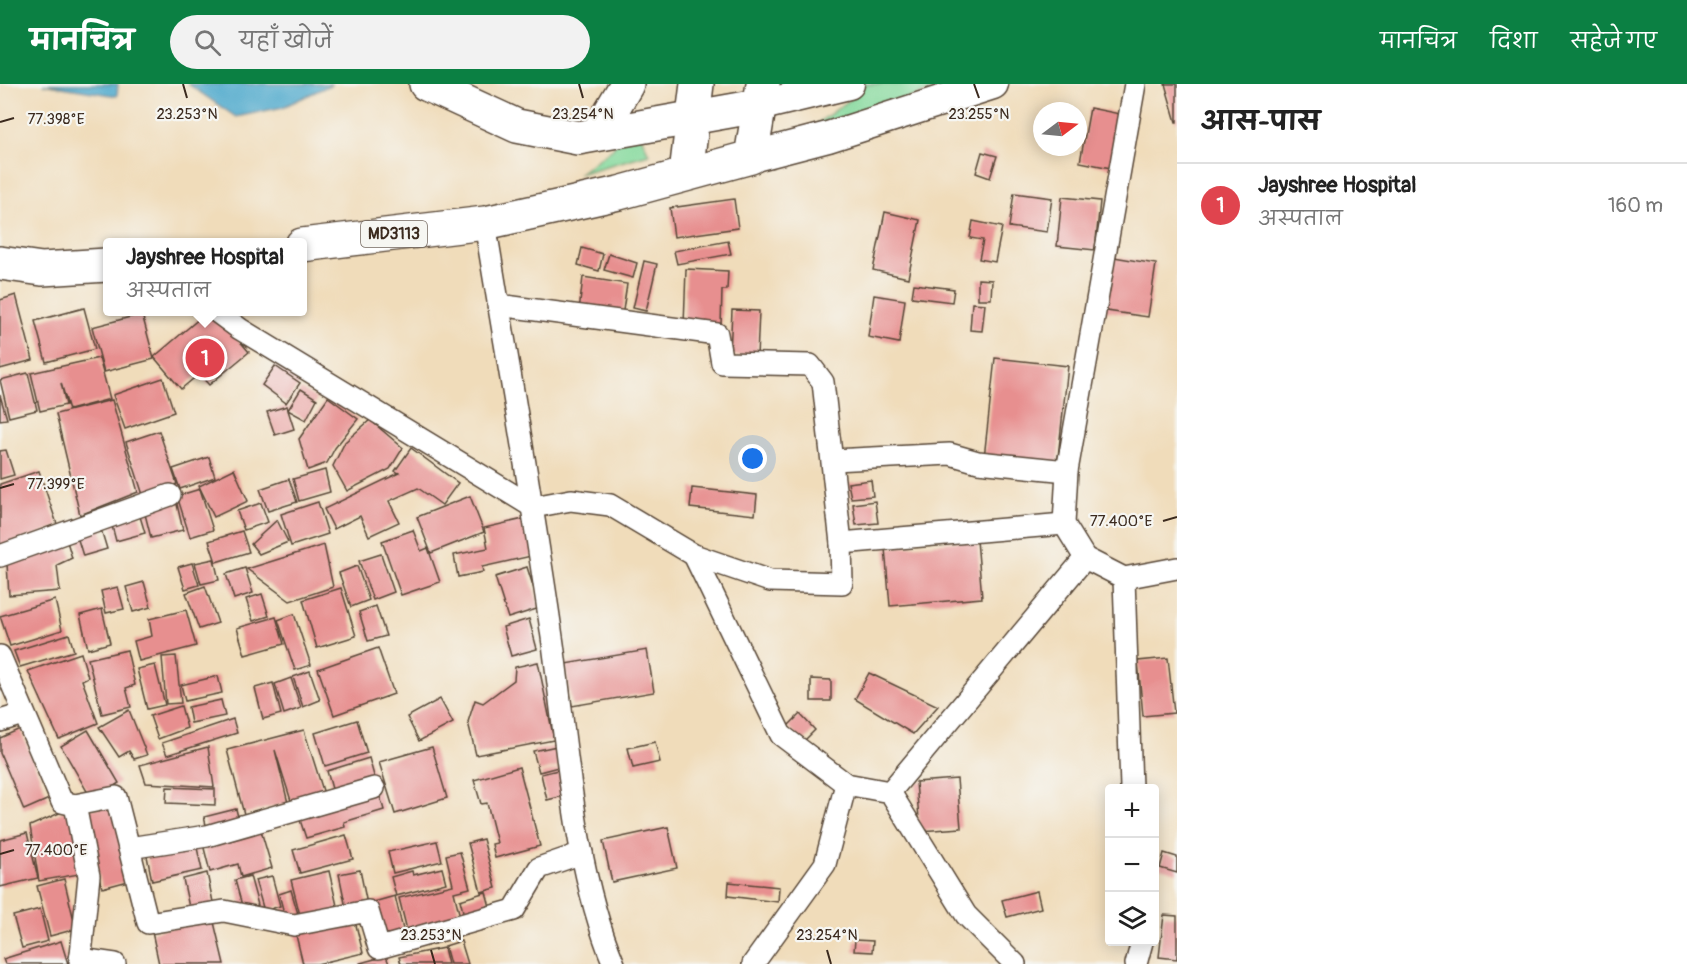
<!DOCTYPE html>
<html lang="hi">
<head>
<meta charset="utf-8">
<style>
	:root { --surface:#fff; --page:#f2f2f2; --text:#222; --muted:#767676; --line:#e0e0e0; --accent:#0b8043 }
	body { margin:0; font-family:Pangolin,"Playpen Sans Deva",sans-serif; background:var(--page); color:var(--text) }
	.controls { position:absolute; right:18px; bottom:18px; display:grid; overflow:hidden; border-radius:6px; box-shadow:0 3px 15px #0003 }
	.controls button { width:54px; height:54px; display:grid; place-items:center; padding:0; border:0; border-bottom:2px solid var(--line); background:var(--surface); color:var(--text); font:30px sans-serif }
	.compass { position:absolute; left:1033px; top:18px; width:54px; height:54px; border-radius:50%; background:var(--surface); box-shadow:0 3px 15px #0003; rotate:74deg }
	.you { position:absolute; left:753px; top:375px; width:21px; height:21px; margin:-15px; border:4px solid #fff; border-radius:50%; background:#1a73e8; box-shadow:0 0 0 9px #1a73e833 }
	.badge { display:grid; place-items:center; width:39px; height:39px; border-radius:50%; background:var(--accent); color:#fff; font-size:20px; font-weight:700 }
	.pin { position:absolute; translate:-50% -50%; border:3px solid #fff; box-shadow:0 2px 6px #0006 }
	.popup { position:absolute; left:103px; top:154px; width:204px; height:78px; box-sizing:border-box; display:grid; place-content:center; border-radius:6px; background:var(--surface); filter:drop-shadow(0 2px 4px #0005); font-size:20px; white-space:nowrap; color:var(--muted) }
	.popup b { font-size:22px; color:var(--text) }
	.popup::after { content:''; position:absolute; left:50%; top:100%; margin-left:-12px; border:12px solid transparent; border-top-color:var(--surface) }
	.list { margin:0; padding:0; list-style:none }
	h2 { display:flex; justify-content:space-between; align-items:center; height:78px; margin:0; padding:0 24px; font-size:26px }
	h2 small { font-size:20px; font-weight:400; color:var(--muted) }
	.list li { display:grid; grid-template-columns:39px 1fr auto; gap:18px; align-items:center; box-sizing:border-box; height:84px; padding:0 24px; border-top:2px solid var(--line) }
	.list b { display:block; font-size:22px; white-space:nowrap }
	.list p { margin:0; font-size:20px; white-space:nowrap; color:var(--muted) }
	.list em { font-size:20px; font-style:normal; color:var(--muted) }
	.icon { flex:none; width:33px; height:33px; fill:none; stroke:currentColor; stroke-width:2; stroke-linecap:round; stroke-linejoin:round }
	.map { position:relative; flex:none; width:1177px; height:880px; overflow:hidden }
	header { display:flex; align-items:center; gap:36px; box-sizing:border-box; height:84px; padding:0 30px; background:var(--accent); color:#fff }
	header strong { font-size:28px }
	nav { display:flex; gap:33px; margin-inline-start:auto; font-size:21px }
	.search { width:420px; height:54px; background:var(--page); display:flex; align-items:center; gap:15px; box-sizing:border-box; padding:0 21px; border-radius:33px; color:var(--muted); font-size:22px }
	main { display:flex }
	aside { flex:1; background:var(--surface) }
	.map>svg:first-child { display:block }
	.green { fill:#85d99c; stroke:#60825d; stroke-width:1.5 }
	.water { fill:#4ea9cc; stroke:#446a75; stroke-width:1.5 }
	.building { fill:#e78f8f }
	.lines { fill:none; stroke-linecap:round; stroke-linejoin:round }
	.minor-casing { stroke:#564535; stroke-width:24 }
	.secondary-casing { stroke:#564535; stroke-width:33 }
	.primary-casing { stroke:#564535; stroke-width:36 }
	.minor { stroke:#fff; stroke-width:21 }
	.secondary { stroke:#fff; stroke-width:30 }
	.primary { stroke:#fff; stroke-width:33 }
	.ticks { fill:none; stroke:#3b2a1e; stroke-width:2 }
	.labels { text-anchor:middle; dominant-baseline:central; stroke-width:4.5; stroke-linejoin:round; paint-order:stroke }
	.shield { fill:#f6f6f2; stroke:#73675e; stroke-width:1.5 }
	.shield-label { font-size:16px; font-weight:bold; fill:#3b2a1e }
	.ticks-label { font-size:15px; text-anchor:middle; fill:#3b2a1e; stroke:#f6f6f2; stroke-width:4.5; stroke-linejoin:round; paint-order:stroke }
</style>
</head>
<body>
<header>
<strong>मानचित्र</strong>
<div class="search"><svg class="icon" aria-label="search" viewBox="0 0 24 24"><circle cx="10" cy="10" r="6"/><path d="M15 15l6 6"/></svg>यहाँ खोजें</div>
<nav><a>मानचित्र</a><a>दिशा</a><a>सहेजे गए</a></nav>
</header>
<main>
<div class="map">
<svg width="1177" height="880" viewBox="0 0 1177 880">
	<rect width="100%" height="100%" fill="#f6f6f2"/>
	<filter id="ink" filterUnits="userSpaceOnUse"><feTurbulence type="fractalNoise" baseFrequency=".0167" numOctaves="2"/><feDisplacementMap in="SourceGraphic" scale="12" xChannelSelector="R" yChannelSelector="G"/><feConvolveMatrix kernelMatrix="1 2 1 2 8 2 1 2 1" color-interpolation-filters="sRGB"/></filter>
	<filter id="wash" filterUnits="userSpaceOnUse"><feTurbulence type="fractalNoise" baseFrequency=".008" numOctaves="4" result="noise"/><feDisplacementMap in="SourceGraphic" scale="24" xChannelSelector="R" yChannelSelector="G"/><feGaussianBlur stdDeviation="1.35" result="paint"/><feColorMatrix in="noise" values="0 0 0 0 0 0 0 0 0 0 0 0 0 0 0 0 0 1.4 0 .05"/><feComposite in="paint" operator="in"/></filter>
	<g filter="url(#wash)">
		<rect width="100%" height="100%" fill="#f0dcba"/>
		<!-- green -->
		<g class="green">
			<polygon points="861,0 950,0 804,49 855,12"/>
			<polygon points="632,32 649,70 578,90 613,64"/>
		</g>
		<!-- water -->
		<g class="water">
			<polygon points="43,0 118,0 117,12"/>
			<polygon points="188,0 332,0 283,23 236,33"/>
		</g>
		<g id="blocks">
			<!-- building -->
			<g class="building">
				<polygon points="1165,0 1177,0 1177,38 1176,38"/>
				<polygon points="1090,24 1120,30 1111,84 1080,78"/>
				<polygon points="982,68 997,72 990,94 976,89"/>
				<polygon points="1014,109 1052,114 1047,148 1009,143"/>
				<polygon points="1062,113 1100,117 1095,166 1057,162"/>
				<polygon points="734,115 738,144 674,153 670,124"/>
				<polygon points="885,128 920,136 908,194 873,186"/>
				<polygon points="973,137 1002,143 995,178 979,175 983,156 970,154"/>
				<polygon points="728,157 731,170 677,180 674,167"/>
				<polygon points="582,164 603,170 599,187 578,181"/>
				<polygon points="609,170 637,179 633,194 604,186"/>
				<polygon points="1108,172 1156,180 1148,233 1100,226"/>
				<polygon points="644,177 657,180 646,227 633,224"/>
				<polygon points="686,185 728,187 727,206 722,206 721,242 684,241"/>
				<polygon points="583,193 627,200 622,233 579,227"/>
				<polygon points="978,195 992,196 991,215 978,215"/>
				<polygon points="914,200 954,205 952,218 912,213"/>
				<polygon points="16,211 33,276 0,285 0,216"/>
				<polygon points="874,211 905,216 899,259 868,253"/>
				<polygon points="972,219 985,220 982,247 970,246"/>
				<polygon points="84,224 95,265 46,278 35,237"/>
				<polygon points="732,226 759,227 757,273 730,271"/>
				<polygon points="207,228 215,228 249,268 209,301 199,290 181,305 154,273"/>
				<polygon points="142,230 154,275 104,288 92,243"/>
				<polygon points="99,274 110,315 69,326 61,299 66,321 40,327 31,289"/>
				<polygon points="995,274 1068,282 1057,382 984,374"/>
				<polygon points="275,282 300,299 286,319 262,301"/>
				<polygon points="28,289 37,326 9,333 0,296"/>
				<polygon points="163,294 174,328 125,345 113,311"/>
				<polygon points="301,305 317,315 306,336 288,326 294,345 275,351 267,328 287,322 288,326"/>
				<polygon points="0,311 7,335 0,336"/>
				<polygon points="328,313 358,335 335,364 327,379 308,386 299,355"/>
				<polygon points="112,316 138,408 80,431 56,330"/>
				<polygon points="370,336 403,364 390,385 347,407 333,382 345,358"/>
				<polygon points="159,347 177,400 143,411 126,358"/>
				<polygon points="411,364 458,399 442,421 418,404 389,417 399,438 369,452 360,432 334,445 324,425 399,389 395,387"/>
				<polygon points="6,366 14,391 0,395 0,367"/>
				<polygon points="209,373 215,393 180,405 173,385"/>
				<polygon points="234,385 248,417 214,433 199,402"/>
				<polygon points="325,386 330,408 299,417 293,395"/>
				<polygon points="39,387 58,443 0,463 0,400"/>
				<polygon points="289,395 297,418 268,427 260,405"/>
				<polygon points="871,396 873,412 851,414 848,399"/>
				<polygon points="692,404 757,411 755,431 690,424"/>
				<polygon points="200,405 213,446 190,453 177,412"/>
				<polygon points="470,412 484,448 431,469 417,433"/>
				<polygon points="176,416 183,446 151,454 144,426"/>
				<polygon points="875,417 878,439 856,441 853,420"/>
				<polygon points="318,418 328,450 291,462 281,430"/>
				<polygon points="261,419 268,438 244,446 237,427"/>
				<polygon points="139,429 145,449 116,457 111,438"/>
				<polygon points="528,434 536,471 482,483 483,488 458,493 454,471 488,464 484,444"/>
				<polygon points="277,436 288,458 259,470 251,460"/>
				<polygon points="100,442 107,465 83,472 76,449"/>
				<polygon points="413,446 421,467 428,464 440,498 401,511 382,457"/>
				<polygon points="242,447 249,468 216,478 209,457"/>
				<polygon points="66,454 72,474 57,481 60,507 9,511 7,480"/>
				<polygon points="977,456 982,514 890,522 885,464"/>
				<polygon points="324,461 333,503 290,517 247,485"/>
				<polygon points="381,470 394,508 373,516 359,477"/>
				<polygon points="214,475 219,496 201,500 195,479"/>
				<polygon points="192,479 199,501 185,505 178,483"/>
				<polygon points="357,482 369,516 351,523 339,489"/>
				<polygon points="527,483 540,524 508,534 495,493"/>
				<polygon points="245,484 253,509 234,515 226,490"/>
				<polygon points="144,498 151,523 133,528 126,503"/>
				<polygon points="205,502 218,539 199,545 186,509"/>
				<polygon points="118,503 124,525 106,529 101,507"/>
				<polygon points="341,504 356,552 317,564 303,516"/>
				<polygon points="262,510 269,532 253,537 246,515"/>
				<polygon points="55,516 62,546 10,562 0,532"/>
				<polygon points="376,522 386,552 368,557 359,528"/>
				<polygon points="102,525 110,559 88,565 80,531"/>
				<polygon points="186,526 196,562 139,577 134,557 152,552 149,535"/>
				<polygon points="294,530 311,581 295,586 278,536"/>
				<polygon points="276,533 284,560 245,571 237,544"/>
				<polygon points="529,535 537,565 511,572 503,543"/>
				<polygon points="69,550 74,567 20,583 14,567"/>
				<polygon points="378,564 394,610 334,631 318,585"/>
				<polygon points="127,566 135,601 126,604 131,623 102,630 88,575"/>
				<polygon points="647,566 654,608 572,622 565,580"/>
				<polygon points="81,569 88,593 82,596 98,639 59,655 28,587"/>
				<polygon points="176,572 181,619 166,620 162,573"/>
				<polygon points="1168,574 1174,629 1143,632 1138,577"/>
				<polygon points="538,578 554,656 476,671 468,638 475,616 483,619 514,596 515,583"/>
				<polygon points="155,581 165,621 147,625 137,585"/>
				<polygon points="310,587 320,616 303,623 293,593"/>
				<polygon points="869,589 938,622 913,650 855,615"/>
				<polygon points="218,592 222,609 185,617 181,601"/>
				<polygon points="291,594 301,624 284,630 275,600"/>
				<polygon points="811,595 831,596 831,617 811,617"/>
				<polygon points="273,599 281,630 263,635 255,604"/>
				<polygon points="440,615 453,639 419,657 407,633"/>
				<polygon points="221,616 225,632 191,639 188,623"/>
				<polygon points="181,622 187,644 158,655 150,632"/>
				<polygon points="129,626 147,671 134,675 129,667 119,673 99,643"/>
				<polygon points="800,630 815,646 803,658 788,642"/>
				<polygon points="233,635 237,649 167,671 162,659"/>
				<polygon points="357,636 367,669 325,682 315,649"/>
				<polygon points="20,645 49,715 24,726 0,669 0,654"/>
				<polygon points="88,646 119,699 92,716 61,662"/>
				<polygon points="304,646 325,713 293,723 275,666 288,719 244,730 227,666"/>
				<polygon points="655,658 660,678 633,684 628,664"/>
				<polygon points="557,662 562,682 539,688 533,667"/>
				<polygon points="208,663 214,703 146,699 140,681"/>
				<polygon points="432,663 447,714 395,730 379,678"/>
				<polygon points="369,674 376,699 334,712 327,687"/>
				<polygon points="519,683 540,762 495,774 492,760 497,759 487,719 481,720 474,696"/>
				<polygon points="562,685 568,711 547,716 541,690"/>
				<polygon points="957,695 961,744 920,747 916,698"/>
				<polygon points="167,703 215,705 215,721 166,719"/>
				<polygon points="378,705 384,726 344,738 345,743 306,754 298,730"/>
				<polygon points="113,720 132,796 102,804 82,727"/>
				<polygon points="73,723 85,789 39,797 30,742"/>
				<polygon points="236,725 240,741 208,749 204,733"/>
				<polygon points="259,740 272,784 241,793 238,780 210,788 202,756"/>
				<polygon points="668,743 677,784 612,798 603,757"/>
				<polygon points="27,749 38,794 0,803 0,756"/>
				<polygon points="346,751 353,775 300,789 293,766"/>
				<polygon points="195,755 202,786 152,797 146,767"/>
				<polygon points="483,755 496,804 481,808 468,759"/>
				<polygon points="437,757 442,777 393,789 388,768"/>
				<polygon points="460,768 470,804 454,808 461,837 408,850 399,814 453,801 446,771"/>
				<polygon points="1164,769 1177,773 1177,789 1160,784"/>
				<polygon points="442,784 446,799 396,812 391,793 412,787 413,791"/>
				<polygon points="360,786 368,825 347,829 339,790"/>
				<polygon points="329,787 338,826 301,835 291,796"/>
				<polygon points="207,789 214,823 190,828 183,795"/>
				<polygon points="250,792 258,821 243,825 235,796"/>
				<polygon points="272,792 280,822 264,827 255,796"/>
				<polygon points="64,795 76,845 50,852 37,802"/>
				<polygon points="729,798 779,803 778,818 728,812"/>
				<polygon points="291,806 298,830 285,833 279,810"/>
				<polygon points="1037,807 1041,824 1007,833 1002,816"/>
				<polygon points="486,808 490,823 464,831 460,816"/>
				<polygon points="395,812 405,854 382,861 370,819"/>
				<polygon points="40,825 48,857 22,864 13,832"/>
				<polygon points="1164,831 1177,832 1177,875 1159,873"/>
				<polygon points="354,833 363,869 317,880 303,880 295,847"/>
				<polygon points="213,834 224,880 159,880 152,848"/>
				<polygon points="855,856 873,857 872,868 854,867"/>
				<polygon points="61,857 68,880 5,880 3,875"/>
				<polygon points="461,857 468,880 450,880 445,862"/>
				<polygon points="444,864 448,880 401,880 399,873"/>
				<polygon points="386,872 389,880 360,880 360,879"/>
			</g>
		</g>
	</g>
	<g filter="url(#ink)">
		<use href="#blocks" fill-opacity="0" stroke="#564535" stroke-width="1.5"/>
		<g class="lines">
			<!-- minor casing -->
			<g class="minor-casing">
				<g id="minor">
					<polyline points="1135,0 1067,387 1064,440 1085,474 1124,494 1177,484"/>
					<path d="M 485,139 C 508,280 533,419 553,560 C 567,663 574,785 614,880"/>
					<polyline points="217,228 240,245 533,423 571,416 610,421 694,471 770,497 842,499 841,459 823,298 810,281 722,279 717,250 498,221"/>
					<polyline points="834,376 950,370 978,378 1067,387"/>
					<polyline points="841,459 1064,440"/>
					<polyline points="694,471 781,651 846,700 890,708 966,831 1015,880"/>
					<polyline points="0,472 170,411"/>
					<polyline points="1124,494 1131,704"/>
					<polyline points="0,572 62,718 75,721 116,713 148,839 224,827 294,841 368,827 379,864 514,826 539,784 582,769"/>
					<polyline points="0,637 23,630"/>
					<polyline points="890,708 1085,474"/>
					<polyline points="75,721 89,792 80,880"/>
					<polyline points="129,764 207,752 374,704"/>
					<polyline points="80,875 115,880"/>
					<polyline points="753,880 825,780 846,700"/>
					<polyline points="1136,880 1142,858"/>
				</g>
			</g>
			<!-- secondary casing -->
			<g class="secondary-casing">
				<g id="secondary">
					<polyline points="758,22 849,0"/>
					<polyline points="751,73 828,53 993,0"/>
				</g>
			</g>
			<!-- primary casing -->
			<g class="primary-casing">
				<g id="primary">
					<polyline points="426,0 517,42 578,54 758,22"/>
					<polyline points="598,49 627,0"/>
					<polyline points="686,89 697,0"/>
					<polyline points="302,161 485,139 619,109 751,73 763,0"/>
					<polyline points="0,179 42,185 107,181"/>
				</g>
			</g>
			<!-- minor -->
			<use href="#minor" class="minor"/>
			<!-- secondary -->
			<use href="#secondary" class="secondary"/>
			<!-- primary -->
			<use href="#primary" class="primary"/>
		</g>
	</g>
	<!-- ticks -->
	<path class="ticks" d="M 183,0 L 187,14M 579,0 L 583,14M 974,0 L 979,14M 0,38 L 14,34M 0,404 L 14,400M 1163,437 L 1177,433M 0,770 L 14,766M 431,866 L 435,880M 827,866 L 831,880"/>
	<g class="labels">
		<!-- shield labels -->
		<rect class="shield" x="361" y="137" width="66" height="26" rx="4.5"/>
		<g class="shield-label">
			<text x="394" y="150">MD3113</text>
		</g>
	</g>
	<g class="ticks-label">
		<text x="187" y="35">23.253°N</text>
		<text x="583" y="35">23.254°N</text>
		<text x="979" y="35">23.255°N</text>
		<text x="56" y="40">77.398°E</text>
		<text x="56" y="405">77.399°E</text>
		<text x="1121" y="442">77.400°E</text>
		<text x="56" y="771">77.400°E</text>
		<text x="431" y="856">23.253°N</text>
		<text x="827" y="856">23.254°N</text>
	</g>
</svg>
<div class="controls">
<button>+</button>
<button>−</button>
<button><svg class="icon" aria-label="layers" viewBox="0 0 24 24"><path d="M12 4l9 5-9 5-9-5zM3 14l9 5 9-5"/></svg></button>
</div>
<svg class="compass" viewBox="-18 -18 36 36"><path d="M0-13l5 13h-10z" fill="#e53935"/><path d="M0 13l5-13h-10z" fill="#767676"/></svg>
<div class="you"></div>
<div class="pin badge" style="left:205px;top:274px;background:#e0444e">1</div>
<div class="popup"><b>Jayshree Hospital</b>अस्पताल</div>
</div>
<aside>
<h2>आस-पास<small></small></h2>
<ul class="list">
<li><span class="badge" style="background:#e0444e">1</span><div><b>Jayshree Hospital</b><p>अस्पताल</p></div><em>160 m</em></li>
</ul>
</aside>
</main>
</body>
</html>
